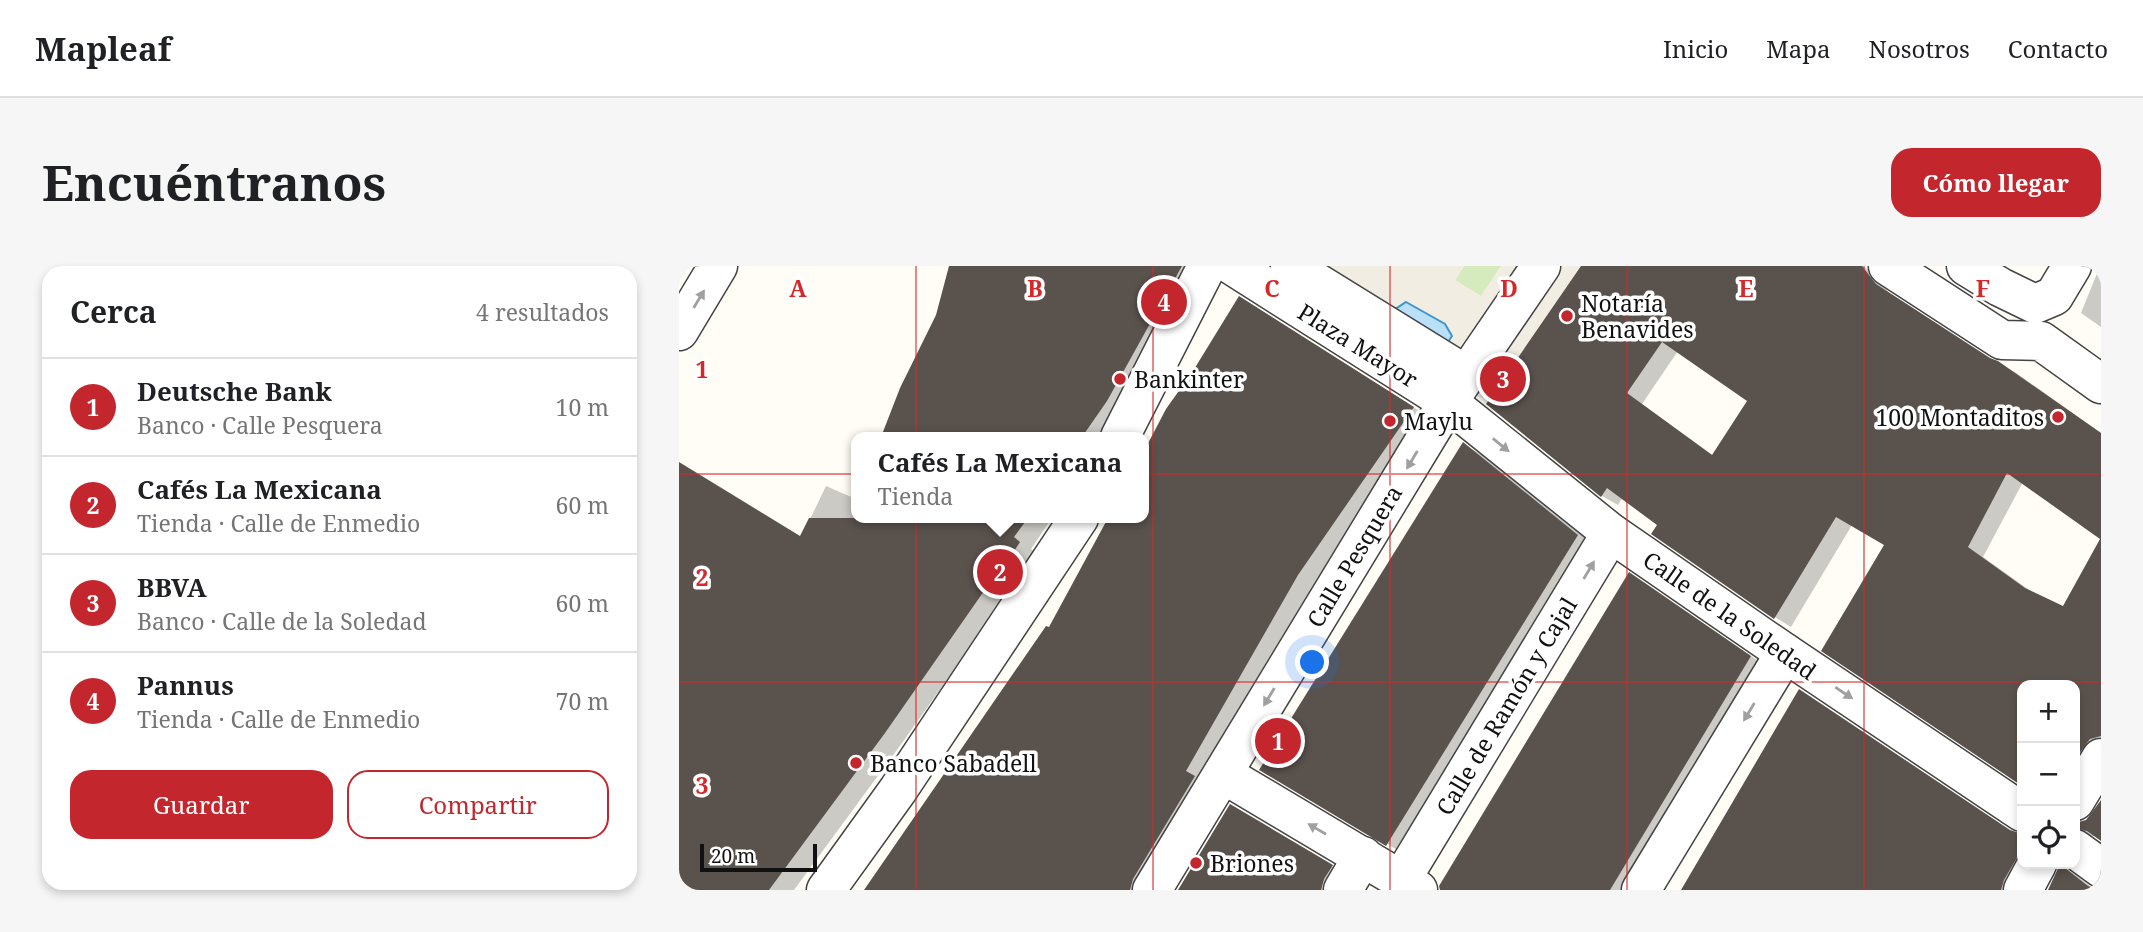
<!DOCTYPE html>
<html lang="es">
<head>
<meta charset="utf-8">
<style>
	:root { --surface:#fff; --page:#f6f6f6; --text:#202124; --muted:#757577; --line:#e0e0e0; --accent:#c4262e }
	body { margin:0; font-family:"Noto Serif",serif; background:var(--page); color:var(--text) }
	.controls { position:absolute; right:21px; bottom:21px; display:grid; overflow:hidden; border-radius:14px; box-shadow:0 4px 10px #0003 }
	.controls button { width:63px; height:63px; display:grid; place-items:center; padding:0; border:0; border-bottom:2px solid var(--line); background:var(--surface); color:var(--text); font:35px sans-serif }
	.scale { position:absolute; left:21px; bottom:18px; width:117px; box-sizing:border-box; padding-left:7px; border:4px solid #111; border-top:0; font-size:19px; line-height:24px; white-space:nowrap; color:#111; -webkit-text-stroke:5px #fff; paint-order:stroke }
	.you { position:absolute; left:634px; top:397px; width:24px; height:24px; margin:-18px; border:5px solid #fff; border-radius:50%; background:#1a73e8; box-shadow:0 0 0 10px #1a73e833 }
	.badge { display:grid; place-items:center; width:46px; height:46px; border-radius:50%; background:var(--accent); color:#fff; font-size:23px; font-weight:700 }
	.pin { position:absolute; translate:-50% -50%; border:4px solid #fff; box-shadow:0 2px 7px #0006 }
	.popup { position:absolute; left:172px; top:166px; width:298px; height:91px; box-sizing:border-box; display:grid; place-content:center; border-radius:14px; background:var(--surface); filter:drop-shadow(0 2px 5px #0005); font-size:23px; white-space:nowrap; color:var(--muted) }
	.popup b { font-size:26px; color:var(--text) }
	.popup::after { content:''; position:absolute; left:50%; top:100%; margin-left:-14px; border:14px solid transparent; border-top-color:var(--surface) }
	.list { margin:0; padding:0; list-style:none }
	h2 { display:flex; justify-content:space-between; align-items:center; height:91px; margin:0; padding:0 28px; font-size:30px }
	h2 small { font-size:23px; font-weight:400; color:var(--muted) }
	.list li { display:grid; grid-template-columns:46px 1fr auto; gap:21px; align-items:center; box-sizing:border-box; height:98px; padding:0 28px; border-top:2px solid var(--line) }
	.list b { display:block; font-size:26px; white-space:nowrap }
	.list p { margin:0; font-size:23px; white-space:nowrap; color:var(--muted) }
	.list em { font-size:23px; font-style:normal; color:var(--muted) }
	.actions { display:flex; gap:14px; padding:21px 28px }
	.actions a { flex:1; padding:16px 0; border:2px solid var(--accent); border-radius:21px; text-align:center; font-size:24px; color:var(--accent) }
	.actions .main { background:var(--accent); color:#fff }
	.icon { flex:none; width:38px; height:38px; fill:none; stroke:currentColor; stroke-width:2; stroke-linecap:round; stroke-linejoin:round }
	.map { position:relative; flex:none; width:1422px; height:624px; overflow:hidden; border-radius:21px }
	header { display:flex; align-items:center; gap:42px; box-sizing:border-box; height:98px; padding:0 35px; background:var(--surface); border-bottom:2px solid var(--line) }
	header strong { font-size:33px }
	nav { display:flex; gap:38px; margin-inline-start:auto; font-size:24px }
	.intro { display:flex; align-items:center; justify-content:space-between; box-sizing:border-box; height:168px; padding:0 42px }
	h1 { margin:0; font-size:49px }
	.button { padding:18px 32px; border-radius:21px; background:var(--accent); color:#fff; font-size:24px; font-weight:700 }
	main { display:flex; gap:42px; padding:0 42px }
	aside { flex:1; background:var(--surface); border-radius:21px; box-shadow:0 4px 10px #0003 }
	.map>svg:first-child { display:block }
	.green { fill:#d5ebbd }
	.plaza { fill:#f1ede2 }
	.water { fill:#b9e0f7; stroke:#3f96cf; stroke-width:2 }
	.shadow { fill:#0003; fill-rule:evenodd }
	.building { fill:#5a524d; fill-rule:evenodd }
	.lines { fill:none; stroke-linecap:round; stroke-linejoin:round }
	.street-casing { stroke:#444; stroke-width:41 }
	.street { stroke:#fff; stroke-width:38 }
	.oneway { fill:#a0a0a0 }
	.grid { fill:none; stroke:#d62828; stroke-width:2; stroke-opacity:0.55 }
	.poi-dot { fill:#c4262e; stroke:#fff; stroke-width:2.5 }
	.labels { text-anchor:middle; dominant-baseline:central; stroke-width:7; stroke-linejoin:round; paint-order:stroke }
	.poi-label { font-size:23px; fill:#111; stroke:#fff; text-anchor:start }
	.street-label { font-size:23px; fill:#111; stroke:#fff }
	.grid-label { font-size:23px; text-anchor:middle; font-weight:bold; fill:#d62828; stroke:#fff; stroke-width:7; stroke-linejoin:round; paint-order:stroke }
</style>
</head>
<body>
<header>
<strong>Mapleaf</strong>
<nav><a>Inicio</a><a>Mapa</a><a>Nosotros</a><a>Contacto</a></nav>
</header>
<div class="intro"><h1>Encuéntranos</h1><a class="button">Cómo llegar</a></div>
<main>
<aside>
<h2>Cerca<small>4 resultados</small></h2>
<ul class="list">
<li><span class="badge">1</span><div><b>Deutsche Bank</b><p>Banco · Calle Pesquera</p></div><em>10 m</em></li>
<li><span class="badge">2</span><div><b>Cafés La Mexicana</b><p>Tienda · Calle de Enmedio</p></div><em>60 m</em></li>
<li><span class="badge">3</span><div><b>BBVA</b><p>Banco · Calle de la Soledad</p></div><em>60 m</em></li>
<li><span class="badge">4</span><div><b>Pannus</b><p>Tienda · Calle de Enmedio</p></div><em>70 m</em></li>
</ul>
<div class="actions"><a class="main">Guardar</a><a>Compartir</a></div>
</aside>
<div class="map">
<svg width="1422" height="624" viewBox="0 0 1422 624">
	<rect width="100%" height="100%" fill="#fffdf5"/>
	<!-- green -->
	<polygon class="green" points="785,0 822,0 802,31 776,14"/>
	<!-- plaza -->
	<polygon class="plaza" points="574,0 622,0 646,6 651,0 785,0 776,14 802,30 822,0 902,0 809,134 777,124"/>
	<!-- water -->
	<polygon class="water" points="727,36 766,58 773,70 769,76 715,44"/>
	<!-- shadow -->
	<g class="shadow">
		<polygon points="271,0 526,0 428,171 204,171 223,123 259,49"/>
		<path d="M 904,0 L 1184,0 L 1204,14 L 1206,22 L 1213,30 L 1314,95 L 1336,106 L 1422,167 L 1422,271 L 1344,216 L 1304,291 L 1356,328 L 1385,343 L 1422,276 L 1422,481 L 1396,529 L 1396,419 L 1343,419 L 1343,518 L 1145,385 L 1207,279 L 1173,259 L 1112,361 L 1096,351 L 944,231 L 939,239 L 923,230 L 809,138 ZM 999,85 L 1070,135 L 1035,190 L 963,138 Z"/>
		<polygon points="1421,0 1422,0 1422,61 1402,47"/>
		<polygon points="579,43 753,153 472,624 187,624 371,363 431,252 464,252 464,189 488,144"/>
		<polygon points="784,178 808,192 922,284 732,592 583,504"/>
		<polygon points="0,197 122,272 147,220 177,233 177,252 373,252 352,283 358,287 223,477 115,624 0,624"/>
		<polygon points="950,308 1090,402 956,624 761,624"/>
		<polygon points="1422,538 1422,573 1417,570 1405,571 1396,578 1396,558 1407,556"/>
		<polygon points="552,540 671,611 665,624 501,624"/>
		<polygon points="1335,568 1343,569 1340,624 1004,624"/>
		<polygon points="1381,599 1396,608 1416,624 1371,624"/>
	</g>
	<!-- building -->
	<g class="building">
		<polygon points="270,0 503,0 428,135 403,171 202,171 221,122 257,49"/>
		<path d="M 902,0 L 1183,0 L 1197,18 L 1311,92 L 1319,95 L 1422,167 L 1422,470 L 1411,473 L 1396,493 L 1396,419 L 1343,419 L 1343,520 L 1142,385 L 1205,279 L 1157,251 L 1095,353 L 972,268 L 978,259 L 928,222 L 922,231 L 807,138 ZM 983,76 L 1068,135 L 1033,189 L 948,127 ZM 1328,207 L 1421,273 L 1384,340 L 1346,322 L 1289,281 Z"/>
		<polygon points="560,30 735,141 619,309 507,505 516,510 454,613 451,624 185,624 367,360 370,361 429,252 465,252 465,185 487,143 514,105"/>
		<polygon points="784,176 899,269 707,580 580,504"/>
		<polygon points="0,196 121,270 130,252 349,252 335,271 341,276 308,327 305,325 206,467 90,624 0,624"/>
		<polygon points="950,306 1072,390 931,624 761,624 760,620"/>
		<polygon points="1120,423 1331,564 1343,568 1343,583 1325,614 1322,624 1002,624"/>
		<polygon points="1422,534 1422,575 1408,565 1396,562 1396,557 1407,554"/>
		<polygon points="551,538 654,599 645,613 642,624 499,624"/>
		<polygon points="1381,598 1409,620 1422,624 1369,624"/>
	</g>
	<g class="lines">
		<!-- street casing -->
		<g class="street-casing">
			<g id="street">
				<polyline points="554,0 769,136 932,267 1106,387 1343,546"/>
				<polyline points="611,0 787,109"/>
				<polyline points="1209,0 1323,74 1362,75 1422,118"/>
				<polyline points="1287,0 1321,21 1356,38 1375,30 1393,0"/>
				<polyline points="0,65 39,0"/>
				<polyline points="441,171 528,0"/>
				<polyline points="544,508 739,624"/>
				<polyline points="1396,535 1422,492"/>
				<polyline points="1396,583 1422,602"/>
				<polyline points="722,614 932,267"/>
				<polyline points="147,624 219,524 400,252"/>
				<polyline points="473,624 769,136 862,0"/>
				<polyline points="664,624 684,590"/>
				<polyline points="962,624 1106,387"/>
				<polyline points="1344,624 1358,598"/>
			</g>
		</g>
		<!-- street -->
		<use href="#street" class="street"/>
	</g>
	<!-- one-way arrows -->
	<defs><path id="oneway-solid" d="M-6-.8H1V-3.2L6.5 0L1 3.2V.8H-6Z" transform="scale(1.75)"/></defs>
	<g class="oneway">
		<use href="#oneway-solid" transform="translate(20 33) rotate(-59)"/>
		<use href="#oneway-solid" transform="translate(822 179) rotate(39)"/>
		<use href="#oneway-solid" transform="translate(733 194) rotate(121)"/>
		<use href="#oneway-solid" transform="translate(910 304) rotate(-59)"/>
		<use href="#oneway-solid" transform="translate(1165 427) rotate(34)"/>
		<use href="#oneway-solid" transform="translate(590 431) rotate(121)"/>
		<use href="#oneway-solid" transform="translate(1070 446) rotate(121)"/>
		<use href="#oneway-solid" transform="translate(638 563) rotate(-150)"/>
	</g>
	<!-- grid -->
	<path class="grid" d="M 237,0 L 237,624M 474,0 L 474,624M 711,0 L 711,624M 948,0 L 948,624M 1185,0 L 1185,624M 0,208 L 1422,208M 0,416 L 1422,416"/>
	<!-- markers -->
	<g class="poi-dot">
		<circle cx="888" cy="50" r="7"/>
		<circle cx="441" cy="113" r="7"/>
		<circle cx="1379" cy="151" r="7"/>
		<circle cx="711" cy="155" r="7"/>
		<circle cx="177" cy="497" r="7"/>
		<circle cx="517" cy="597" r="7"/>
	</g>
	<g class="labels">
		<!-- poi labels -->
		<g class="poi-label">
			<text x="902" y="37">Notaría<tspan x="902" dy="26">Benavides</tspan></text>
			<text x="455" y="113">Bankinter</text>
			<text x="1365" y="151" text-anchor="end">100 Montaditos</text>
			<text x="725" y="155">Maylu</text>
			<text x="191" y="497">Banco Sabadell</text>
			<text x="531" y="597">Briones</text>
		</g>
		<!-- street labels -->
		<g class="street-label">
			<text transform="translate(679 79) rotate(32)">Plaza Mayor</text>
			<text transform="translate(675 290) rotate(-59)">Calle Pesquera</text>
			<text transform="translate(1051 349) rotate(35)">Calle de la Soledad</text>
			<text transform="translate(827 440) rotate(-59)">Calle de Ramón y Cajal</text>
		</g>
	</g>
	<g class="grid-label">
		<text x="119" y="31">A</text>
		<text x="356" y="31">B</text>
		<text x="593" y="31">C</text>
		<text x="830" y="31">D</text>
		<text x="1067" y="31">E</text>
		<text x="1304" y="31">F</text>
		<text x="23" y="112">1</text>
		<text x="23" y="320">2</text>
		<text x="23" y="528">3</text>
	</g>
</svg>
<div class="controls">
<button>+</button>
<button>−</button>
<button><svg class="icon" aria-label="locate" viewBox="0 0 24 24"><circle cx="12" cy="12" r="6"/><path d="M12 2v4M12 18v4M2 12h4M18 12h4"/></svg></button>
</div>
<div class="scale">20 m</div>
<div class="you"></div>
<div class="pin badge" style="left:599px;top:475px">1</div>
<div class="pin badge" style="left:321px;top:306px">2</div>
<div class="popup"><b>Cafés La Mexicana</b>Tienda</div>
<div class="pin badge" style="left:824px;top:113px">3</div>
<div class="pin badge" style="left:485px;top:36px">4</div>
</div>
</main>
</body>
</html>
